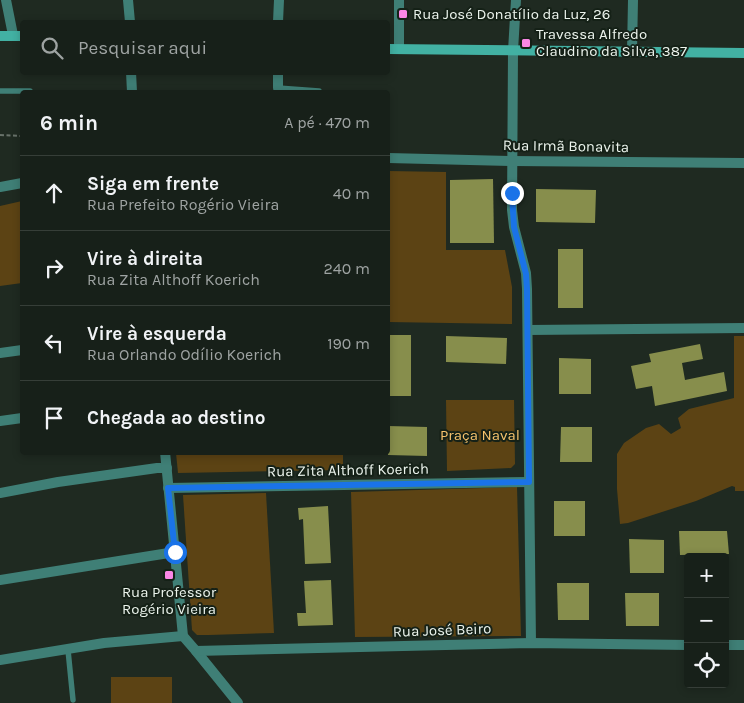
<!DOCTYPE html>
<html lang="pt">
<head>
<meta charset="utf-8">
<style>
	:root { --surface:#172019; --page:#242d26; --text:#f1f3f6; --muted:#9ea3a2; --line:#363e38 }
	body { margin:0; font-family:Karla,sans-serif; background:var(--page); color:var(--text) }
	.controls { position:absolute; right:15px; bottom:15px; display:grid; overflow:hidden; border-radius:5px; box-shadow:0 2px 8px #0003 }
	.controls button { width:45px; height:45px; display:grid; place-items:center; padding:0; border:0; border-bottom:1px solid var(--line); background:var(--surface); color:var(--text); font:25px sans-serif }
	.stop { position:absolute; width:15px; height:15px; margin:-11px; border:4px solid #1a73e8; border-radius:50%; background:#fff }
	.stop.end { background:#1a73e8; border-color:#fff; box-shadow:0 1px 5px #0008 }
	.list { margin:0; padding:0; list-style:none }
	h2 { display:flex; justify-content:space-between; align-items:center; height:65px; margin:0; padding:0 20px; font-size:21px }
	h2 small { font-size:16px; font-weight:400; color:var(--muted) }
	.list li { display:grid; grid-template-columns:32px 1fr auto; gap:15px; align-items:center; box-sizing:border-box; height:75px; padding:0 20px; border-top:1px solid var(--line) }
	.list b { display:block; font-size:19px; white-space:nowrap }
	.list p { margin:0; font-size:16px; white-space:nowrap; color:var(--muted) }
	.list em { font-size:16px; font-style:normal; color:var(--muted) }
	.icon { flex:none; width:28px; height:28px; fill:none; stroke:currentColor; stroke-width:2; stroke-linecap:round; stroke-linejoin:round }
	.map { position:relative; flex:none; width:744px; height:703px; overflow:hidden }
	.search { position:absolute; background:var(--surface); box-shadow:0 2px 8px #0003; left:20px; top:20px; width:370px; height:55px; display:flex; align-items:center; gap:12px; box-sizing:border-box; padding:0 18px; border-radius:5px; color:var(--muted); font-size:19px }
	.panel { position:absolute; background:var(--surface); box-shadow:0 2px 8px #0003; left:20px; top:90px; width:370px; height:365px; border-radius:5px }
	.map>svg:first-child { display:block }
	.green { fill:#5c4314 }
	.building { fill:#878e4c }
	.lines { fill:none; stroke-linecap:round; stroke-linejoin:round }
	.path { stroke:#68726a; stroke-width:2; stroke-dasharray:4 2.5; stroke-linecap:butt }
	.service { stroke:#3f7f76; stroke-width:5.5 }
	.minor { stroke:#3f7f76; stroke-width:10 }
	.tertiary { stroke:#3f7f76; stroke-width:10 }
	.secondary { stroke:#42b1a3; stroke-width:10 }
	.route { stroke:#1a73e8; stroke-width:6 }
	.poi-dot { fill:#fb87e6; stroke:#152117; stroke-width:2 }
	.labels { text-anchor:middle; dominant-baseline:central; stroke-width:4; stroke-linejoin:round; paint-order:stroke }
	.poi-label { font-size:15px; fill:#ecf4ed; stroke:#152117; text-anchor:start }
	.street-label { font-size:15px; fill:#ecf4ed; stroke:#152117 }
	.park-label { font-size:15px; fill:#f6c36d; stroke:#152117 }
</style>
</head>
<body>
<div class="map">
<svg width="744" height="703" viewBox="0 0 744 703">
	<rect width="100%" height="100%" fill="#1f2a21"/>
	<!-- green -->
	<g class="green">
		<polygon points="388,171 446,172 446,250 505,250 512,287 512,324 388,322"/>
		<polygon points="22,201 22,283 0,286 0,206"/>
		<polygon points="734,336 744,336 744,491 735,491 735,487 732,486 696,501 628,523 620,524 617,489 617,454 624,443 646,428 659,424 671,434 681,428 678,418 689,409 734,398"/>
		<polygon points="446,400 514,400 515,464 511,468 447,471"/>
		<polygon points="176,453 343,453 343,470 178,473"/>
		<polygon points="517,487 521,636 355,637 351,492"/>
		<polygon points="266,493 274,633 209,635 197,635 192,630 183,495"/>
		<rect x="111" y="677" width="61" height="26"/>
	</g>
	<!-- building -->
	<g class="building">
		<polygon points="493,179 494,243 450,243 450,180"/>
		<polygon points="536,189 596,190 595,223 536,222"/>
		<rect x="558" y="249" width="25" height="59"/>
		<rect x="388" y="335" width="23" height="61"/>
		<polygon points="446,336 507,338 506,364 446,362"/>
		<polygon points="700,344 703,359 682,363 685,380 724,372 727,391 655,406 652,386 636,389 631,366 651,362 649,354"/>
		<polygon points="559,358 591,359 591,394 559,394"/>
		<polygon points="388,426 427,427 427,456 388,455"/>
		<polygon points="561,427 592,427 592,462 560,462"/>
		<rect x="554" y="501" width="31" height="35"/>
		<polygon points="328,506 331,563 305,564 303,519 299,520 298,508"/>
		<polygon points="679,531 727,531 729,554 680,555"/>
		<polygon points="629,539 664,540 664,573 630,573"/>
		<polygon points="331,580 333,625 298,626 297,613 306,613 304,581"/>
		<polygon points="557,583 589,583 589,620 558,620"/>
		<polygon points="625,593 659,593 659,626 626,626"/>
	</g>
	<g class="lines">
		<!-- path -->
		<g class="path">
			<polyline points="37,91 76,92"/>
			<polyline points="0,135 22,136"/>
		</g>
		<!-- service -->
		<g class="service">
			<polyline points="278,88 319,91"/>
			<polyline points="0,91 30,91"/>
			<polyline points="68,650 73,700"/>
		</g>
		<!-- minor -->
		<g class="minor">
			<polyline points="6,0 13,35"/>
			<polyline points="128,0 130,22"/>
			<polyline points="399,0 399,49"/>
			<polyline points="516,0 513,51 512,210 514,227 526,273 527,289 531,643"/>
			<polyline points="278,22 279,0"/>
			<polyline points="632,52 633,0"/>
			<polyline points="278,72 278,88"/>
			<polyline points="0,187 22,183"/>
			<polyline points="528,330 744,328"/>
			<polyline points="0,353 22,350"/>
			<polyline points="0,421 22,418"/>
			<polyline points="168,488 529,482"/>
			<polyline points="0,493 58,482 157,468 167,468"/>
			<polyline points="196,651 238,703"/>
			<polyline points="0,660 104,643 183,636"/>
		</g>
		<!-- tertiary -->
		<g class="tertiary">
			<polyline points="131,72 132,92"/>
			<polyline points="388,158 512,161 744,163"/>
			<polyline points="165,452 183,636 196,651 531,643 688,645"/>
			<polyline points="0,580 175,552"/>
			<polyline points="725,645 744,645"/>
		</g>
		<!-- secondary -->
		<g class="secondary">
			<polyline points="0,36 22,36"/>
			<polyline points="388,49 744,53"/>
		</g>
	</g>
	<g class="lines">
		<!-- route -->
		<polyline class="route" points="175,552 168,488 529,482 527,289 526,274 514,227 512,193"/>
	</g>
	<!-- markers -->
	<g class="poi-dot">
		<rect x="398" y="9" width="10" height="10" rx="2.5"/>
		<rect x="521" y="38" width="10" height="10" rx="2.5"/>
		<rect x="164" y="570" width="10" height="10" rx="2.5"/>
	</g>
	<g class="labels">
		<!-- poi labels -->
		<g class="poi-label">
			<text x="413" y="14">Rua José Donatílio da Luz, 26</text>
			<text x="536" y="34">Travessa Alfredo<tspan x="536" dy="17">Claudino da Silva, 387</tspan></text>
			<text x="169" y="592" text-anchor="middle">Rua Professor<tspan x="169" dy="17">Rogério Vieira</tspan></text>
		</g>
		<!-- street labels -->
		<g class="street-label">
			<text transform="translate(566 146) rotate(1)">Rua Irmã Bonavita</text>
			<text transform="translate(348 470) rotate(-1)">Rua Zita Althoff Koerich</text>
			<text transform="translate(442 630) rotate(-2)">Rua José Beiro</text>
		</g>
		<!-- park labels -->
		<g class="park-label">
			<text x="480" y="435">Praça Naval</text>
		</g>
	</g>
</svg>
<div class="controls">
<button>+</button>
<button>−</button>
<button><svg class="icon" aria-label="locate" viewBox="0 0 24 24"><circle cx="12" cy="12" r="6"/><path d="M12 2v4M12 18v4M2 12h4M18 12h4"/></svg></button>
</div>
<div class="stop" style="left:175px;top:552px"></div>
<div class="stop end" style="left:512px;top:193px"></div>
<div class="search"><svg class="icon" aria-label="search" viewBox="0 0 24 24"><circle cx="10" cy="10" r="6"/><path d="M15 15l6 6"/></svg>Pesquisar aqui</div>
<section class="panel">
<h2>6 min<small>A pé · 470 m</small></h2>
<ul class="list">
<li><svg class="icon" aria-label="ahead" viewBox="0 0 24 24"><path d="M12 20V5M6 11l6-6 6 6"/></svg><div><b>Siga em frente</b><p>Rua Prefeito Rogério Vieira</p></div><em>40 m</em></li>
<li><svg class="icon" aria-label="right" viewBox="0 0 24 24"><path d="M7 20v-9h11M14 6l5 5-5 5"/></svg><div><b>Vire à direita</b><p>Rua Zita Althoff Koerich</p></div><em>240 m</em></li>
<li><svg class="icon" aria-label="left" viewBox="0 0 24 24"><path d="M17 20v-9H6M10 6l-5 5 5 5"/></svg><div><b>Vire à esquerda</b><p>Rua Orlando Odílio Koerich</p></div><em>190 m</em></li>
<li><svg class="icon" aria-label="arrive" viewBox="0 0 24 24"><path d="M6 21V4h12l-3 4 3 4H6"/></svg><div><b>Chegada ao destino</b></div></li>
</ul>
</section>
</div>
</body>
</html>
